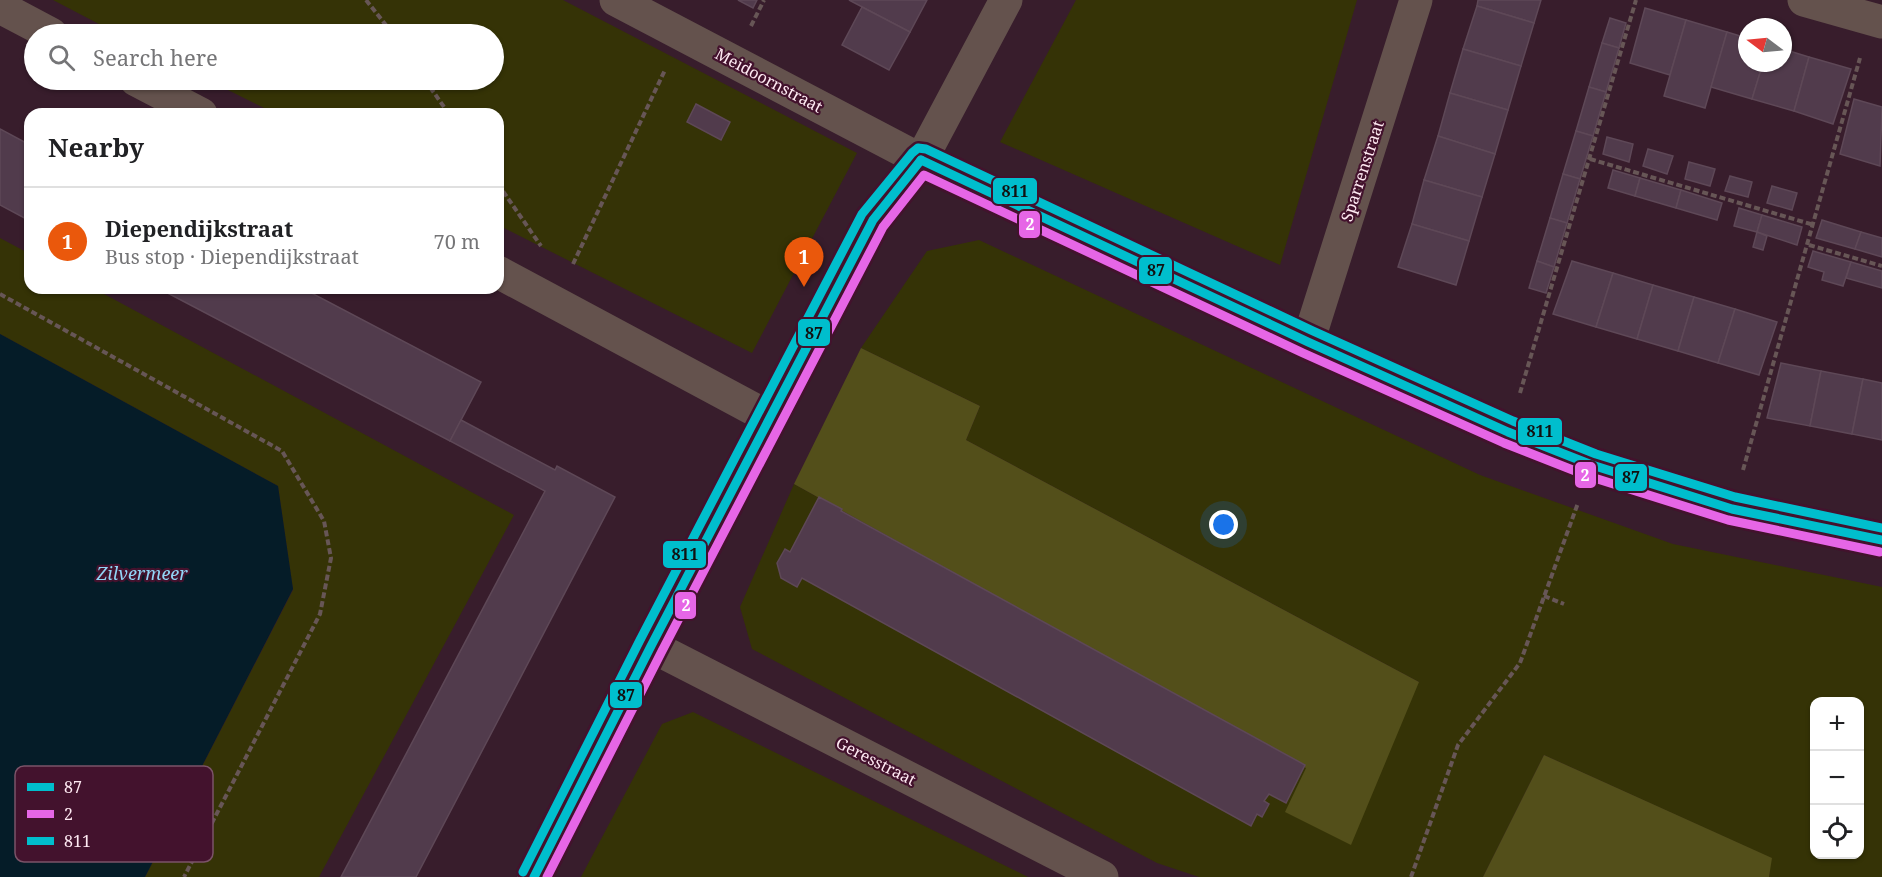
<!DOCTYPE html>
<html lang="en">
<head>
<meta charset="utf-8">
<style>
	:root { --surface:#fff; --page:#f2f2f2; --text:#202124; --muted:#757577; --line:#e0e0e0; --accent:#ea580c }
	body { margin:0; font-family:"Noto Serif",serif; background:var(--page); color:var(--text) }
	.controls { position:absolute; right:18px; bottom:18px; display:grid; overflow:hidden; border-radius:12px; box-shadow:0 2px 4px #0004 }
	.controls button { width:54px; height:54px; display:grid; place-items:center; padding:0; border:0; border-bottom:2px solid var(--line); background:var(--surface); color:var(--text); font:30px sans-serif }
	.compass { position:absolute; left:1738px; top:18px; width:54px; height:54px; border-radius:50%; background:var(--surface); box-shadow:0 2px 4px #0004; rotate:286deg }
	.you { position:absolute; left:1224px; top:525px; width:21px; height:21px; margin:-15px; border:4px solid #fff; border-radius:50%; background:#1a73e8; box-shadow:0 0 0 9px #1a73e833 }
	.badge { display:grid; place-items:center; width:39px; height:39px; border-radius:50%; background:var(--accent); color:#fff; font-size:20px; font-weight:700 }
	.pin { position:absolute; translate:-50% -50px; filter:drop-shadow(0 2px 3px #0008) }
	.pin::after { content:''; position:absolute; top:32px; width:21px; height:18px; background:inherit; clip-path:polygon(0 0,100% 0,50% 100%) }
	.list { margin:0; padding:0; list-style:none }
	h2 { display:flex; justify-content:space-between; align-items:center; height:78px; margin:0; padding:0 24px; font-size:26px }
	h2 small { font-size:20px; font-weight:400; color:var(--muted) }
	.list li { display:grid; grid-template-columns:39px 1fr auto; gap:18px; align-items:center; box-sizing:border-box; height:108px; padding:0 24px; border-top:2px solid var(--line) }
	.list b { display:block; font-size:22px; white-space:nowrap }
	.list p { margin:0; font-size:20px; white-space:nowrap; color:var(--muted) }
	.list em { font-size:20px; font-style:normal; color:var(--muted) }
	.icon { flex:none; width:33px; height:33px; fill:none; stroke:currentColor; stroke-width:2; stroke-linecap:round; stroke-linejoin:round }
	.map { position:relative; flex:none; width:1882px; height:877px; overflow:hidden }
	.search { position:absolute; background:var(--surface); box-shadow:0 2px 4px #0004; left:24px; top:24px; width:480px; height:66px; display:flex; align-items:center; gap:15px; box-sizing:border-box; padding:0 21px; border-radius:33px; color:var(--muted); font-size:22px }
	.panel { position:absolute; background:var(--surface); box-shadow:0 2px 4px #0004; left:24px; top:108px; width:480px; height:186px; border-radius:18px }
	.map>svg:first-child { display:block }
	.green { fill:#353306; fill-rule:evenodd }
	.forest { fill:#534f1a }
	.water { fill:#051c28 }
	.building { fill:#513b4c; stroke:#5e4857; stroke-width:1.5 }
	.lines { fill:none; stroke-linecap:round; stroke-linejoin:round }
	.path { stroke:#675656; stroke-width:4; stroke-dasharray:6 3; stroke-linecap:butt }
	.minor { stroke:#64524d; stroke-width:33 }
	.bus-1-casing { stroke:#43122d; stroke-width:14 }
	.bus-2-casing { stroke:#43122d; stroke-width:14 }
	.bus-3-casing { stroke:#43122d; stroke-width:14 }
	.bus-1 { stroke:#00becd; stroke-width:9 }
	.bus-2 { stroke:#e666e6; stroke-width:9 }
	.bus-3 { stroke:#00becd; stroke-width:9 }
	.labels { text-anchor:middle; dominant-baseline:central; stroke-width:4.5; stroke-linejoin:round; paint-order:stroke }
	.street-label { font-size:16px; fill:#ffeaf3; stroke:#43122d }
	.water-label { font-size:18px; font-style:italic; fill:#92d5f6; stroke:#43122d }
	.key { fill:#43122d; stroke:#7b5368; stroke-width:1.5 }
	.key-label { font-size:16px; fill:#ffeaf3 }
	.line-badge { stroke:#43122d; stroke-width:2 }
	.badge-label { font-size:16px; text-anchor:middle; font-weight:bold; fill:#fff }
	.pale-badge-label { font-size:16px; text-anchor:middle; font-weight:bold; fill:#111 }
</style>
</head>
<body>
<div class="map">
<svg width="1882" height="877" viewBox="0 0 1882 877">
	<rect width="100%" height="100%" fill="#381d2c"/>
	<!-- green -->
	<g class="green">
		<polygon points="53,0 563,0 857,153 752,353 498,225 498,114 276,114 208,80 494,80 494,34 118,34"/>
		<polygon points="1076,0 1357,0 1280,265 1000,142"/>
		<polygon points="0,238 30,254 30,288 93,288 514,515 319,877 145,877 293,590 278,486 0,334"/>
		<path d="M 979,240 L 1480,475 L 1673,544 L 1882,587 L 1882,877 L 1769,877 L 1771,858 L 1544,755 L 1483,877 L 1199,877 L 1157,863 L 752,649 L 740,607 L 794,484 L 1306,768 L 1419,682 L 966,440 L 980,406 L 861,348 L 927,251 ZM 1814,702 L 1860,702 L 1860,854 L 1814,854 Z"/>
		<polygon points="693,712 1028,877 581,877 662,724"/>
	</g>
	<!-- forest -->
	<g class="forest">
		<polygon points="861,348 980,406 966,440 1419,682 1351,845 1285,812 1306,768 794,484"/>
		<polygon points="1544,755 1772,858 1769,877 1483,877"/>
	</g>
	<!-- water -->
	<polygon class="water" points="0,334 278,486 293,589 145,877 0,877"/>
	<!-- building -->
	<g class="building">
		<polygon points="738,0 757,0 753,8"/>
		<polygon points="849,0 927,0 910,32"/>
		<polygon points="1478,0 1541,0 1534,23 1477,6"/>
		<polygon points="1477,6 1534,23 1521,66 1463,49"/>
		<polygon points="862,7 910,32 889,70 842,45"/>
		<polygon points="1645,8 1686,20 1670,75 1630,63"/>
		<polygon points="1610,18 1626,23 1619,48 1602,43"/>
		<polygon points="1686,20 1727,32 1705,108 1664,96"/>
		<polygon points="1727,32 1747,38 1747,63 1763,63 1752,99 1711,87"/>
		<polygon points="1602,43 1619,48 1606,92 1589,87"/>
		<polygon points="1463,49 1521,66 1508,110 1450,93"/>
		<polygon points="1783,49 1809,57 1794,111 1752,99 1763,63 1783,63"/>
		<polygon points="1809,57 1851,69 1833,124 1794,111"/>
		<polygon points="1589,87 1606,92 1593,136 1576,131"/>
		<polygon points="1450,93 1508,110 1495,154 1438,136"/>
		<polygon points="1854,99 1882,107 1880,166 1840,154"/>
		<polygon points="696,104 730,122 721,140 687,122"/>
		<polygon points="0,129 30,145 30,221 0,205"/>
		<polygon points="1576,131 1593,136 1580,179 1563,174"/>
		<polygon points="1438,136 1495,154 1482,197 1424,180"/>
		<polygon points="1607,137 1633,144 1629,162 1603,154"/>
		<polygon points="1648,149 1673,156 1667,174 1643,166"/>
		<polygon points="1689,162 1715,169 1710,186 1685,179"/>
		<polygon points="1613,170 1640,178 1635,196 1608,188"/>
		<polygon points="1563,174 1580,179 1567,223 1550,218"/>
		<polygon points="1730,176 1752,182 1748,197 1725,191"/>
		<polygon points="1640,178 1681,190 1676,208 1635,196"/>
		<polygon points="1424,180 1482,197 1469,241 1412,224"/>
		<polygon points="1772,186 1797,193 1792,210 1767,203"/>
		<polygon points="1681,190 1722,203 1717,220 1676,208"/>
		<polygon points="1739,208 1762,215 1757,232 1734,226"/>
		<polygon points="1762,215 1802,227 1797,245 1757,232"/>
		<polygon points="1550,218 1567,223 1554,267 1537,261"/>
		<polygon points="1822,220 1861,232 1855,249 1816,238"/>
		<polygon points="1412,224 1469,241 1456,285 1398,267"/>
		<polygon points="1757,232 1767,236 1763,250 1753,247"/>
		<polygon points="1861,232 1882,238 1882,257 1855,249"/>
		<polygon points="1813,251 1851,262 1843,286 1822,280 1824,272 1808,267"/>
		<polygon points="1537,261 1554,267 1546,293 1529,288"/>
		<polygon points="1572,261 1613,273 1596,327 1553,314"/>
		<polygon points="1851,262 1882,271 1882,288 1846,278"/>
		<polygon points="1613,273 1653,285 1637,339 1596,327"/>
		<polygon points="1653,285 1694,297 1678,351 1637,339"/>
		<polygon points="158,288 302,288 481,382 450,441"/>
		<polygon points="1694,297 1735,309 1718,363 1678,351"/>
		<polygon points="1735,309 1777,322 1759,375 1718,363"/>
		<polygon points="1781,363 1821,371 1810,426 1767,418"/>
		<polygon points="1821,371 1863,379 1852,434 1810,426"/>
		<polygon points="1863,379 1882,383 1882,440 1852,434"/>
		<polygon points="461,420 555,470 557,466 615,497 416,877 341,877 545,491 450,441"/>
		<polygon points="819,497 842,509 841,511 1305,765 1286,803 1269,794 1264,801 1269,804 1262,817 1257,814 1251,826 802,578 797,587 781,578 777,563 785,549 790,552"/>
	</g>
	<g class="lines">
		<!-- path -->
		<g class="path">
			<polyline points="366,0 393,34"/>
			<polyline points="751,26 764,0"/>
			<polyline points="425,80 449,114"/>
			<polyline points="1590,159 1814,225"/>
			<polyline points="498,184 541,246"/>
			<polyline points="1809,245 1882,266"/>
			<polyline points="573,264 665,70"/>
			<polyline points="0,294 282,451 324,521 331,558 320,614 184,877"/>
			<polyline points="1520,393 1636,0"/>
			<polyline points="1743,470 1860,58"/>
			<polyline points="1544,596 1564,604"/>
			<polyline points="1411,877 1458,745 1520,663 1578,503"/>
		</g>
		<!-- minor -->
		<g class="minor">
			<polyline points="616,0 921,160 1308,342 1508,432 1592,465 1732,509 1882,540"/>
			<polyline points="1804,0 1882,22"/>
			<polyline points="0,7 51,34"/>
			<polyline points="136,80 201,114"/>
			<polyline points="498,272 770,418"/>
			<polyline points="1308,342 1416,0"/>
			<polyline points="651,646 1102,877"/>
			<polyline points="534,877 651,646 873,220 921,160 1006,0"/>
		</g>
		<!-- bus-1 casing -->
		<g class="bus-1-casing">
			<g id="bus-1">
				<polyline points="921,160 1308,342 1508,432 1592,465 1732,509 1882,540"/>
				<polyline points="534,877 651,646 873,220 921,160"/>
			</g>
		</g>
		<!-- bus-2 casing -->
		<g class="bus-2-casing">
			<polyline id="bus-2" points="547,877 662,651 883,227 924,175 1303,353 1504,443 1588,476 1728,520 1880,552"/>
		</g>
		<!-- bus-3 casing -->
		<g class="bus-3-casing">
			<polyline id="bus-3" points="523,872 640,640 862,214 912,153 918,148 926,149 1313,331 1513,421 1596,454 1735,497 1882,528"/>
		</g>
		<!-- bus-1 -->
		<use href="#bus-1" class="bus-1"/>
		<!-- bus-2 -->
		<use href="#bus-2" class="bus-2"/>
		<!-- bus-3 -->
		<use href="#bus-3" class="bus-3"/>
	</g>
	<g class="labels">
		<!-- street labels -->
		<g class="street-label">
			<text transform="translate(769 80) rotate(28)">Meidoornstraat</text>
			<text transform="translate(1362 171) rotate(-72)">Sparrenstraat</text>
			<text transform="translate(876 761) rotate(27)">Geresstraat</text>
		</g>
		<!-- water labels -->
		<g class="water-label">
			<text x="142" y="573">Zilvermeer</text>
		</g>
	</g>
	<!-- legend -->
	<rect x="15" y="766" width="198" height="96" rx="9" class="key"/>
	<rect x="27" y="783" width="27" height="8" fill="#00becd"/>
	<rect x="27" y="810" width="27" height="8" fill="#e666e6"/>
	<rect x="27" y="837" width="27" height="8" fill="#00becd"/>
	<g class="key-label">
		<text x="64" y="793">87</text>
		<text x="64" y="820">2</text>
		<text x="64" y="847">811</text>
	</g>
	<g class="line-badge">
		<rect x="992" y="177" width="46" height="28" rx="6" fill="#00becd"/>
		<rect x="1018" y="210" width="23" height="29" rx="6" fill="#e666e6"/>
		<rect x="1138" y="256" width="35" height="29" rx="6" fill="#00becd"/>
		<rect x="797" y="318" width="34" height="29" rx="6" fill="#00becd"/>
		<rect x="1517" y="417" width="46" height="29" rx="6" fill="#00becd"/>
		<rect x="1574" y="461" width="23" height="28" rx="6" fill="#e666e6"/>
		<rect x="1614" y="463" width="34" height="29" rx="6" fill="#00becd"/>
		<rect x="662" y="540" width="45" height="29" rx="6" fill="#00becd"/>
		<rect x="674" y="591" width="23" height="29" rx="6" fill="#e666e6"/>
		<rect x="609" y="681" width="34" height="28" rx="6" fill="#00becd"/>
	</g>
	<g class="badge-label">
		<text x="1030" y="230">2</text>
		<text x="1585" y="481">2</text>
		<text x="686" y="611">2</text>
	</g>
	<g class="pale-badge-label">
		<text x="1015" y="197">811</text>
		<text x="1156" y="276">87</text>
		<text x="814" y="339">87</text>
		<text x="1540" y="437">811</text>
		<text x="1631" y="483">87</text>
		<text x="685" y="560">811</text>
		<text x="626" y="701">87</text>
	</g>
</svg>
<div class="controls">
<button>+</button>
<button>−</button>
<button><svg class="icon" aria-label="locate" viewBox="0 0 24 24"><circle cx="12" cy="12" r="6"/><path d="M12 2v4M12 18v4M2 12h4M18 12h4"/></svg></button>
</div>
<svg class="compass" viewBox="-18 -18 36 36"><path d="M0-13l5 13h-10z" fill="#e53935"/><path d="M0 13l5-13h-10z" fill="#757577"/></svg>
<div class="you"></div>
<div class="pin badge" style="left:804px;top:287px">1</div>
<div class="search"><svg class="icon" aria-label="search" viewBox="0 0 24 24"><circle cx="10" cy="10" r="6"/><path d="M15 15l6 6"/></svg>Search here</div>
<section class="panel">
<h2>Nearby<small></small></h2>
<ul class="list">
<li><span class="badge">1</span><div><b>Diependijkstraat</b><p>Bus stop · Diependijkstraat</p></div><em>70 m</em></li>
</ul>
</section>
</div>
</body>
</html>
